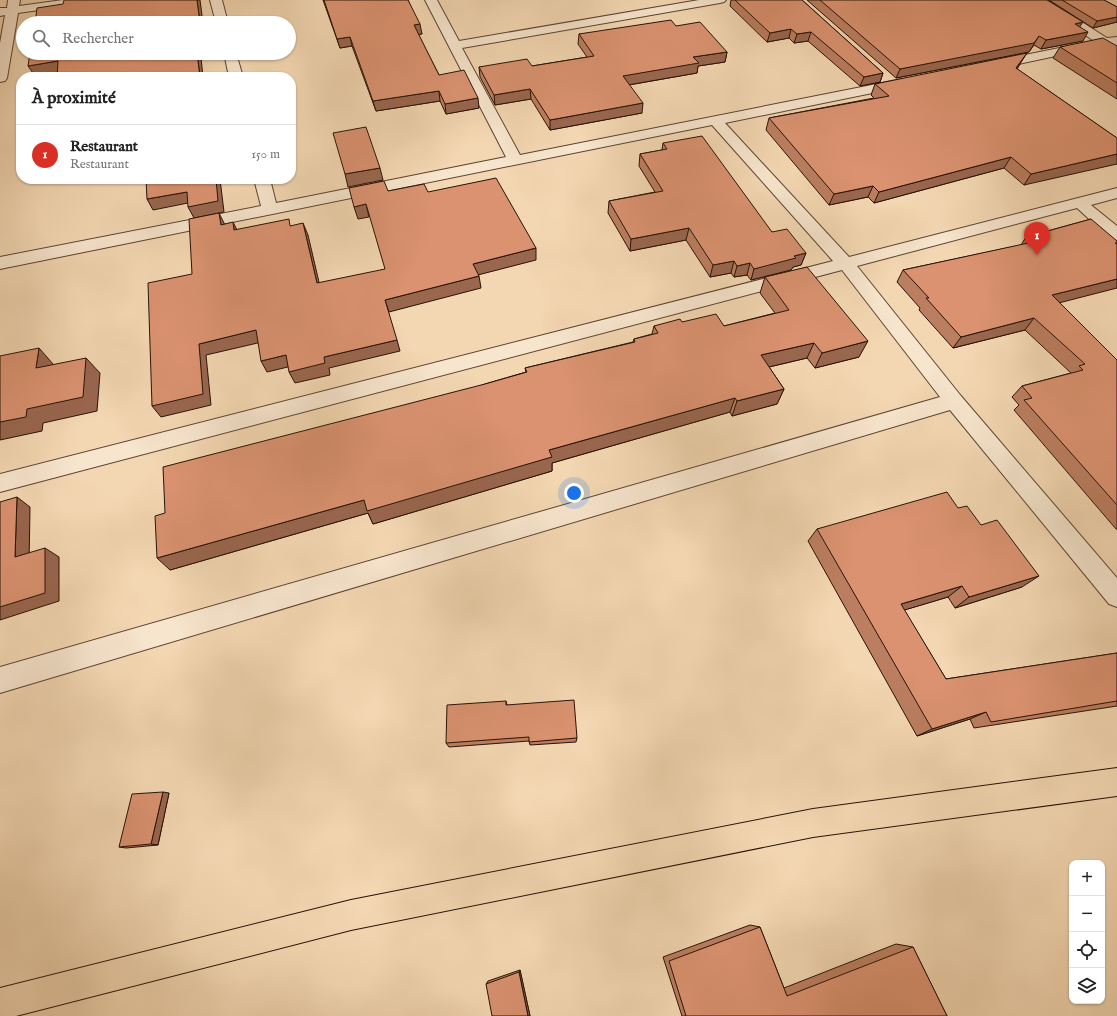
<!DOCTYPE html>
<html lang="fr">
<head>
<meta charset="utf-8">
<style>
	:root { --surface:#fff; --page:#f6f6f6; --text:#222; --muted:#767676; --line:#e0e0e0; --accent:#d93025 }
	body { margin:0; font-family:"IM FELL English",serif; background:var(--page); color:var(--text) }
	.controls { position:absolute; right:12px; bottom:12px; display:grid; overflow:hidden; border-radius:8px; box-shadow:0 1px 3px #0004 }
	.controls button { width:36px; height:36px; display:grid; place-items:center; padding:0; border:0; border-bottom:1px solid var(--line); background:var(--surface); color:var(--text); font:20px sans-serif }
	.you { position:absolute; left:574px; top:493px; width:14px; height:14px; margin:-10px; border:3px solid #fff; border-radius:50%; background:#1a73e8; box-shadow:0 0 0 6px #1a73e833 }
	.badge { display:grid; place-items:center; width:26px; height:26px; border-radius:50%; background:var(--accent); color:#fff; font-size:13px; font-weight:700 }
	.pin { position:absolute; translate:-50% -33px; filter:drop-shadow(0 1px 2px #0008) }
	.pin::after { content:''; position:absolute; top:21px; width:14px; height:12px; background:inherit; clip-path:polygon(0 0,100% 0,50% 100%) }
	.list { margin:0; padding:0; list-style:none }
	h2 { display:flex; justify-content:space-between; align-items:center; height:52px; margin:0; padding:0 16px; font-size:17px }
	h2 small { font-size:13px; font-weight:400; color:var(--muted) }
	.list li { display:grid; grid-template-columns:26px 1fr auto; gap:12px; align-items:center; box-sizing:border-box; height:60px; padding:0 16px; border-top:1px solid var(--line) }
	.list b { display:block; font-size:15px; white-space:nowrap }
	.list p { margin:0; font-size:13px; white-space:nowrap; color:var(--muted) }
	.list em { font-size:13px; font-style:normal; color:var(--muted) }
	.icon { flex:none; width:22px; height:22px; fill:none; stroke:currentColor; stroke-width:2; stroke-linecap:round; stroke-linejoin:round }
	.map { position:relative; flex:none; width:1117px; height:1016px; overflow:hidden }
	.search { position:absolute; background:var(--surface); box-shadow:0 1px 3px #0004; left:16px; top:16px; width:280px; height:44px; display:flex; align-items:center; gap:10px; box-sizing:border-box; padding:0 14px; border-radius:22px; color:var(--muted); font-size:15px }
	.panel { position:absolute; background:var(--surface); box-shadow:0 1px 3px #0004; left:16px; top:72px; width:280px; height:112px; border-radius:16px }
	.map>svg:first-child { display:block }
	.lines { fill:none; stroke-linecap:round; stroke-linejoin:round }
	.street-casing { stroke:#5b4331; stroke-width:2 }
	.primary-casing { stroke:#281206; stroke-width:2 }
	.street { fill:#f7e5cd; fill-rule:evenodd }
	.primary { fill:#f3d7b2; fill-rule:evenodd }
	.wall { fill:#bb7e60; stroke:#281206 }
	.shaded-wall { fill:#99664e; stroke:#281206 }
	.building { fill:#da9270; stroke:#281206 }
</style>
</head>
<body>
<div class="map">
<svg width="1117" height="1016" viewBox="0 0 1117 1016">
	<rect width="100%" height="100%" fill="#f3d7b2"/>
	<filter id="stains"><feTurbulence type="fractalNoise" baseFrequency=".005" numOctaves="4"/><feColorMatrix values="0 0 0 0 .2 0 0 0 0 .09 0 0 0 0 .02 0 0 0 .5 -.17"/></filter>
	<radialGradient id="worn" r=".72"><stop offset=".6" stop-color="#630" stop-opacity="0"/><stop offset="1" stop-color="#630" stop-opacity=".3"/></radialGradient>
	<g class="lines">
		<!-- street casing -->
		<g class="street-casing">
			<g id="street">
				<polygon points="8,0 20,0 19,6 63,0 95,0 93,2 89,3 18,13 7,78 5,81 0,82 0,43 5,15 0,16 0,8 7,8"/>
				<polygon points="210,0 222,0 228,23 216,23"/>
				<polygon points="425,0 437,0 459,41 699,0 726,0 724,2 720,3 462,48 520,155 902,79 907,80 909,83 907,86 902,87 725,123 849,257 1117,188 1117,198 1091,205 1117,226 1117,240 1111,239 1077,208 857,266 961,396 1117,578 1117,607 1109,604 950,410 0,693 0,667 940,397 842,270 0,492 0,474 833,261 712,125 0,269 0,257 261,206 254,179 270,179 276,203 506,157"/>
				<polygon points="1033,0 1047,0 1107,38 1117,37 1117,53 1103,46 995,69 990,68 989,65 990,62 1094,41"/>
				<polygon points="224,53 236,53 243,77 229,77"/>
			</g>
		</g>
		<!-- primary casing -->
		<g class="primary-casing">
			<polygon id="primary" points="1117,768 1117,796 813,837 351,930 16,1016 0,1016 0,988 351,900 813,809"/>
		</g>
		<!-- street -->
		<use href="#street" class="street"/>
		<!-- primary -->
		<use href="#primary" class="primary"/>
	</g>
	<!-- wall -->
	<g class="wall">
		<polygon points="323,0 408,0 422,34 418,34 439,75 479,108 446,114 440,101 376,111 352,46 340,48"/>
		<polygon points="731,0 802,0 883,73 880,82 860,86 808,41 794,43 789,38 767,42 730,6"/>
		<polygon points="807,0 1047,0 1080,27 1083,41 1041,49 1034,45 1029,52 896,78"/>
		<polygon points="1049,0 1104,0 1117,7 1117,22 1093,28"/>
		<polygon points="676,26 727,52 725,62 698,66 697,73 629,85 642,113 550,130 531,99 495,105 480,77 479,67 532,66 587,57 578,44 579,34"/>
		<polygon points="1117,46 1117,99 1053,58 1060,47"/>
		<polygon points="1020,64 1017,69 1117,138 1024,185 1004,168 874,203 868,197 829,205 766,130 769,118 874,98 871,95 875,84"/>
		<polygon points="663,143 772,232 806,253 801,265 793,267 791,270 751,280 747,275 734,277 731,273 710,277 686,240 630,251 608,213 609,201 655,192 639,166 640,154 662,150"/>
		<polygon points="1091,219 1059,303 1117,360 1117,529 1116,529 1014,410 1019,405 1012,397 1022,386 1071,373 1025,330 953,348 919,310 920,308 897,282 903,270 1021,245 1026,237"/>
		<polygon points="765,277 859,357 815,368 807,358 769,367 784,389 777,404 732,416 730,412 552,463 552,471 373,524 368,513 170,570 165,513 485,384 526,372 525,368 633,342 634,339 652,334 654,326 682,322 724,326 775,313 760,293"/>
		<polygon points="958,508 1022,587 955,608 948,597 904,610 946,679 1117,653 1117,706 974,728 970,719 917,736 808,541 817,529"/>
		<polygon points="506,701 507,705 577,738 576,742 530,745 529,741 449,747 446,743"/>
		<polygon points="169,793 158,845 126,848 119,847"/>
		<polygon points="750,925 760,927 784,988 896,944 913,947 947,1016 682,1016 663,957"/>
		<polygon points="520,970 530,1016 486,984 488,981"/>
	</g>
	<!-- shaded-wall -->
	<g class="shaded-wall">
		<polygon points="197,0 200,0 203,23 200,23"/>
		<polygon points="1117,17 1117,22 1093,28 1097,21"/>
		<polygon points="1083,22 1077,31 1075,24"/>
		<polygon points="420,24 422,34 415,35 414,25"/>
		<polygon points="791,29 789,38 767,42 770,33"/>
		<polygon points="811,32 808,41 794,43 797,34"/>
		<polygon points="1088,32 1083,41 1041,49 1046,40"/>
		<polygon points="1039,36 1029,52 896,78 900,69"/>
		<polygon points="350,37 352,46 340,48 337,39"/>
		<polygon points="727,52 725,62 698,66 697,73 622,86 623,76 693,57"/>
		<polygon points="197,53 207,53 207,57 201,58 203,77 200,77"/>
		<polygon points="1027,53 1020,64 1010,80 1016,68"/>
		<polygon points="58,61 65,72 35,76 28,66"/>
		<polygon points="883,73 880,82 860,86 864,77"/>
		<polygon points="530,89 531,99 495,105 494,95"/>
		<polygon points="439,91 440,101 376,111 373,101"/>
		<polygon points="478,98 479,108 446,114 445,104"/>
		<polygon points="643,103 642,113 550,130 550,120"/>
		<polygon points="1117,154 1117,164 1024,185 1031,174"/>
		<polygon points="1011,157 1004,168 874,203 879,192"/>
		<polygon points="380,168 383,180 348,187 345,174"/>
		<polygon points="216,179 220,179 224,212 194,218 188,207"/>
		<polygon points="873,186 868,197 829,205 834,194"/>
		<polygon points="187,192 193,202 153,210 147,199"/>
		<polygon points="366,204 369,217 358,219 354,207"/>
		<polygon points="219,213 225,225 221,225"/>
		<polygon points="233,222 239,234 234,230"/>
		<polygon points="303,223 308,235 322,295 317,283"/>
		<polygon points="689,228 686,240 630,251 631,239"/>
		<polygon points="536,248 536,260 474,276 473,264"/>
		<polygon points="806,253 801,265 793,267 791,270 751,280 754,269 794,256"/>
		<polygon points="734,261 731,273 710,277 713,265"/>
		<polygon points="750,263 747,275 734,277 737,266"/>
		<polygon points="479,276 481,288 389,312 385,300"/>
		<polygon points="1117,279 1117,288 1043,307 1052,295"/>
		<polygon points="1034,318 1025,330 953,348 961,337"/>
		<polygon points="256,330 262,342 206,355 211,405 161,417 152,406 199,344"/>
		<polygon points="397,340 400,351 329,368 330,375 295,383 289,372 324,357"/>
		<polygon points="868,341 859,357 815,368 822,353"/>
		<polygon points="814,343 807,358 756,370 761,355"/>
		<polygon points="39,348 53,364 50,383 36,368"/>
		<polygon points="286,355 292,366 267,372 261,361"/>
		<polygon points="86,358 100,373 97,411 43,423 42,431 0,440 0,422 27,409"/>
		<polygon points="784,389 777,404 732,416 737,401"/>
		<polygon points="735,398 730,412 552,463 552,471 373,524 368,513 170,570 157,558 364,500 549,450"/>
		<polygon points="17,497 30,507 29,566 15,557"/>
		<polygon points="45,548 59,557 59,601 0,620 0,607"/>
		<polygon points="1039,576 1022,587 955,608 969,597"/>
		<polygon points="962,586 948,597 888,615 901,604"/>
		<polygon points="986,712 970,719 917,736 932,729"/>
		<polygon points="163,792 169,793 158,845 151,844"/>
		<polygon points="520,970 530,1016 528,1016 519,972"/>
	</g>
	<!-- building -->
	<g class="building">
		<polygon points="64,0 197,0 200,23 35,23 37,8 63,4"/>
		<polygon points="324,0 408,0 420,24 414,25 439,75 464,70 478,98 445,104 439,91 373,101 350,37 337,39"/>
		<polygon points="735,0 802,0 883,73 864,77 811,32 797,34 791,29 770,33"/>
		<polygon points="820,0 1047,0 1083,22 1075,24 1088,32 1046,40 1039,36 1034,43 900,69"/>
		<polygon points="1062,0 1104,0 1117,7 1117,17 1097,21"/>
		<polygon points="671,20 676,26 700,22 727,52 693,57 699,63 623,76 643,103 550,120 530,89 494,95 479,67 527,59 532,66 594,56 579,34"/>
		<polygon points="1103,38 1117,46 1117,83 1060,47"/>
		<polygon points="30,53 197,53 200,77 57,77 58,61 28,66"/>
		<polygon points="1027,53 1016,68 1117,138 1117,154 1031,174 1011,157 879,192 873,186 834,194 769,118 889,96 875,84"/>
		<polygon points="366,127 380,168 345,174 333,133"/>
		<polygon points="702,136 772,232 787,229 806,253 794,256 796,258 754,269 750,263 737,266 734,261 713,265 689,228 631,239 609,201 663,191 640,154 667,149 663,143"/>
		<polygon points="496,178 536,248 473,264 479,276 385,300 397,340 324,357 325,363 289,372 286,355 261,361 256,330 199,344 203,394 152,406 148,283 192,274 189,219 219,213 221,225 233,222 234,230 289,219 290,226 303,223 317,283 385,269 366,204 354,207 349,188 384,181 388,191 424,184 428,192"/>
		<polygon points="146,179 216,179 218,201 188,207 187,192 147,199"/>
		<polygon points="1091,219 1117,241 1117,243 1115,243 1117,244 1117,279 1052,295 1117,360 1117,505 1024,400 1032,398 1022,386 1083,370 1079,366 1085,364 1034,318 961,337 926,298 929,298 903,270 1033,242 1026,237"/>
		<polygon points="807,267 868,341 822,353 814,343 761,355 784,389 737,401 735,398 549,450 552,457 367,511 364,500 157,558 155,516 165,513 163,467 485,384 527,372 525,368 635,342 634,339 658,333 654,326 680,319 682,322 716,314 724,326 789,310 765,277"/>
		<polygon points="39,348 36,368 86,358 83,397 27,409 26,417 0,422 0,356"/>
		<polygon points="947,492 958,508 967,506 981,525 997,520 1039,576 969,597 962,586 901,604 946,679 1117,653 1117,701 991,722 986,712 932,729 817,529"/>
		<polygon points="17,497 15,557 45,548 45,593 0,607 0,502"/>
		<polygon points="574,700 577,738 529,742 529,737 446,743 447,705 506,701 506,705"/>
		<polygon points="163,792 151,844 119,847 132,794"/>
		<polygon points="760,927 787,996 913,947 947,1016 686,1016 669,961"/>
		<polygon points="519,972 528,1016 492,1016 486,984"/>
	</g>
	<rect width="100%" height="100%" filter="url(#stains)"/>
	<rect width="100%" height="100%" fill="url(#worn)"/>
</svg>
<div class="controls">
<button>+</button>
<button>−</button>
<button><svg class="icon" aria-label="locate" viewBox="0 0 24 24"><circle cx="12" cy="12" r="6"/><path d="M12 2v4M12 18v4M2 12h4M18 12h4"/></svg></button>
<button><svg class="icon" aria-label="layers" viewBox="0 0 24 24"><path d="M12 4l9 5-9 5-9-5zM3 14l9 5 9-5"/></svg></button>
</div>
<div class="you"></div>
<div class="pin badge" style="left:1037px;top:255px">1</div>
<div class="search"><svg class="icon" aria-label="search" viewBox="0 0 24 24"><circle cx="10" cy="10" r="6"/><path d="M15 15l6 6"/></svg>Rechercher</div>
<section class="panel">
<h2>À proximité<small></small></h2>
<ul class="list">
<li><span class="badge">1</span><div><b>Restaurant</b><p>Restaurant</p></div><em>150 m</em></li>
</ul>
</section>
</div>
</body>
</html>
